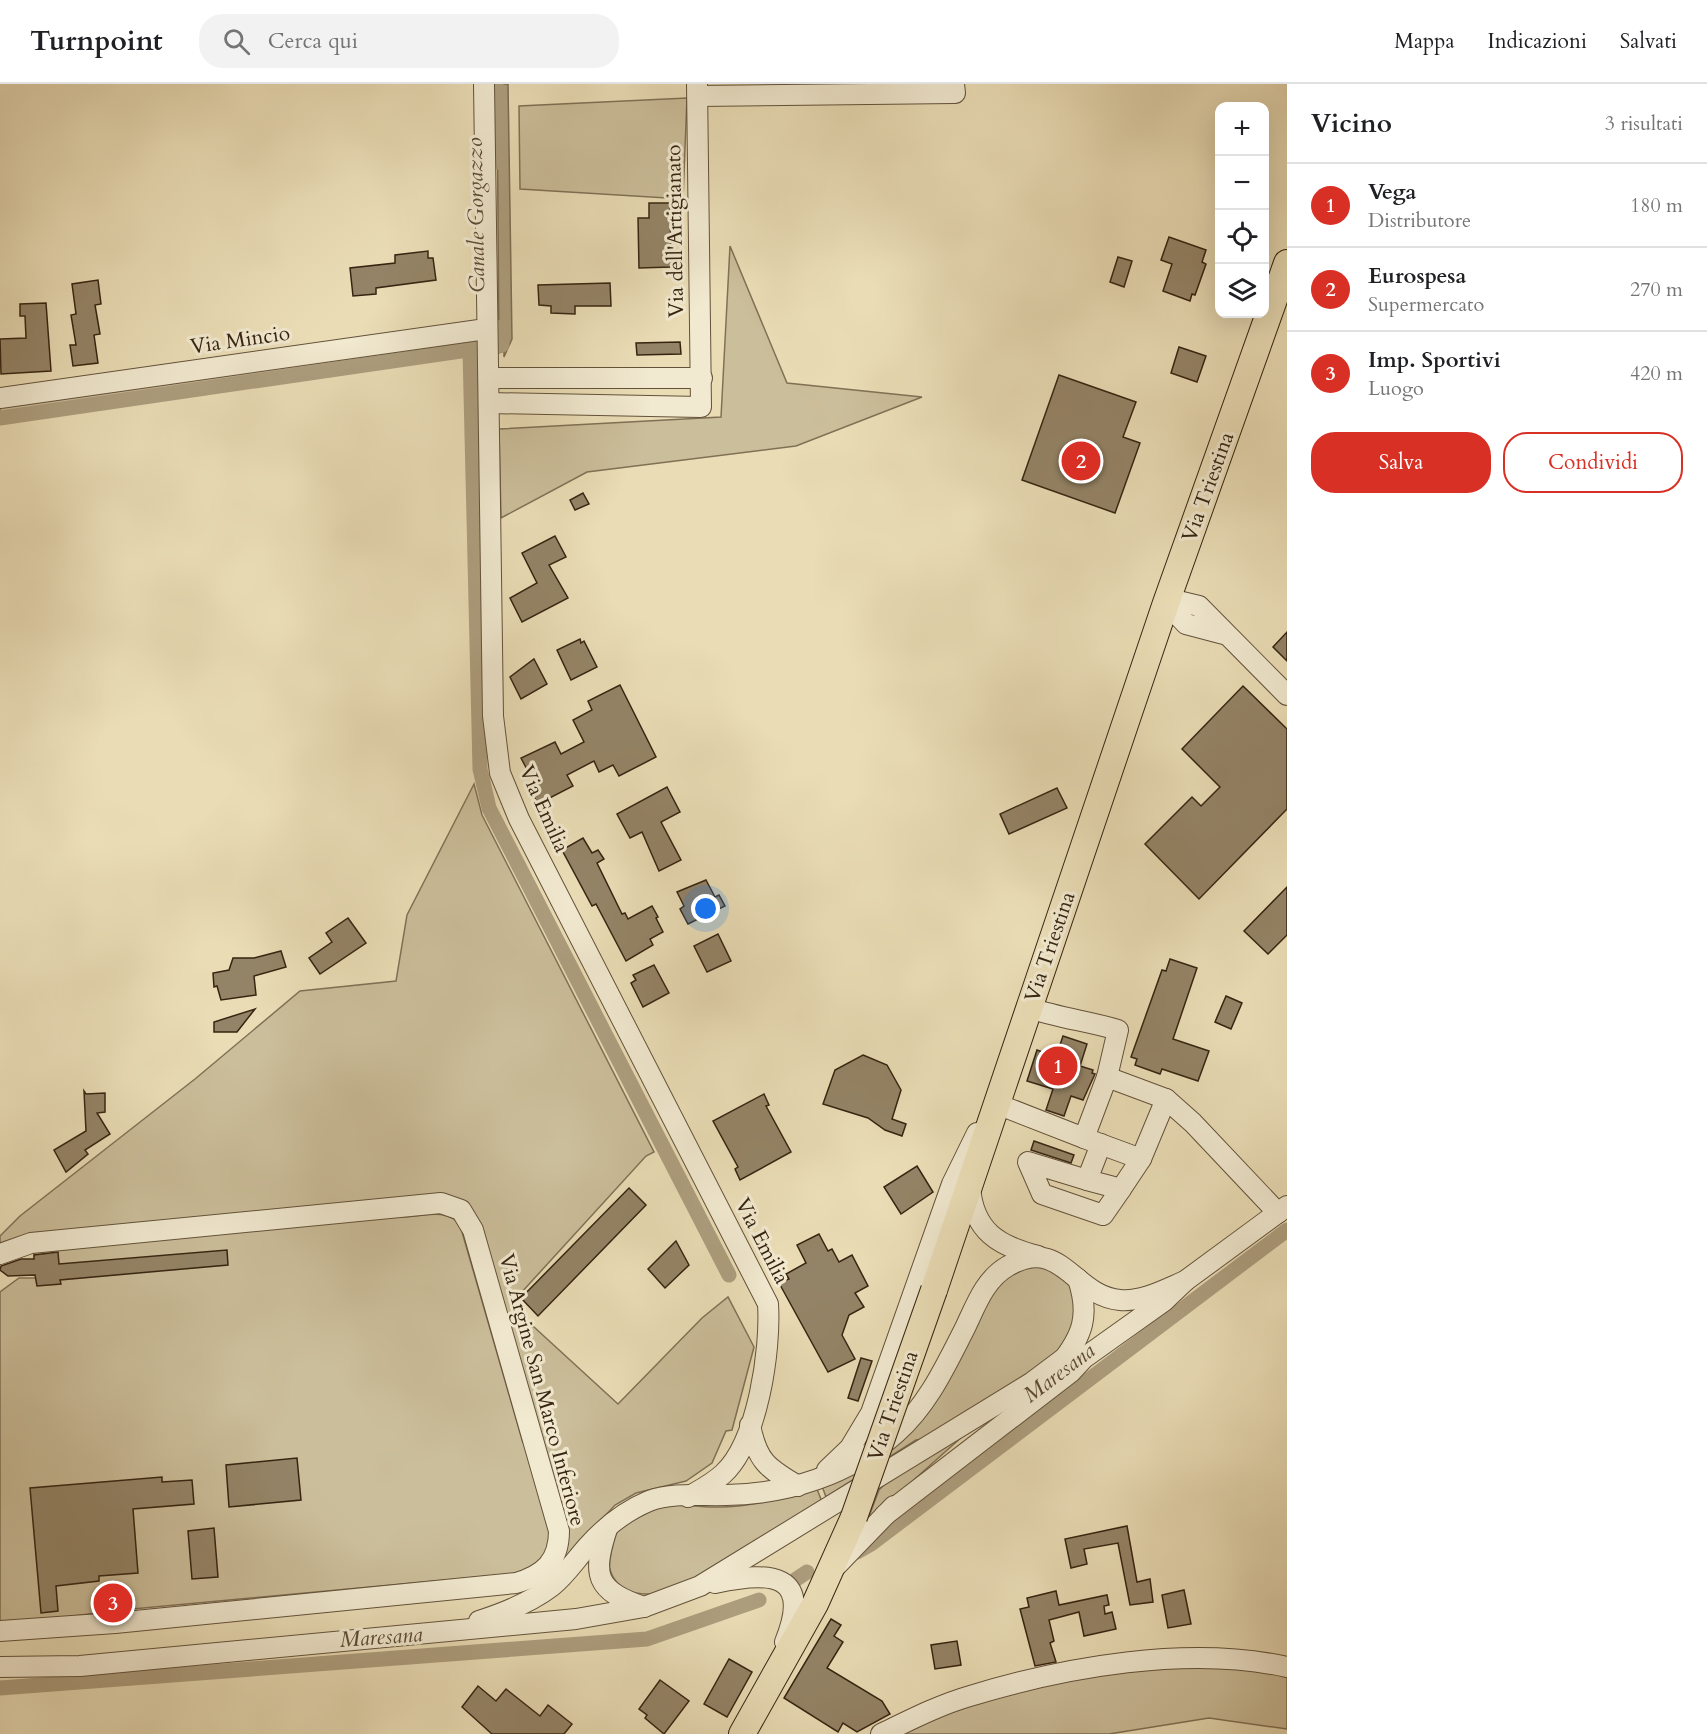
<!DOCTYPE html>
<html lang="it">
<head>
<meta charset="utf-8">
<style>
	:root { --surface:#fff; --page:#f2f2f2; --text:#202124; --muted:#757577; --line:#e0e0e0; --accent:#d93025 }
	body { margin:0; font-family:Cardo,serif; background:var(--page); color:var(--text) }
	.controls { position:absolute; right:18px; top:18px; display:grid; overflow:hidden; border-radius:12px; box-shadow:0 6px 24px #0002 }
	.controls button { width:54px; height:54px; display:grid; place-items:center; padding:0; border:0; border-bottom:2px solid var(--line); background:var(--surface); color:var(--text); font:30px sans-serif }
	.you { position:absolute; left:706px; top:825px; width:21px; height:21px; margin:-15px; border:4px solid #fff; border-radius:50%; background:#1a73e8; box-shadow:0 0 0 9px #1a73e833 }
	.badge { display:grid; place-items:center; width:39px; height:39px; border-radius:50%; background:var(--accent); color:#fff; font-size:20px; font-weight:700 }
	.pin { position:absolute; translate:-50% -50%; border:3px solid #fff; box-shadow:0 2px 6px #0006 }
	.list { margin:0; padding:0; list-style:none }
	h2 { display:flex; justify-content:space-between; align-items:center; height:78px; margin:0; padding:0 24px; font-size:26px }
	h2 small { font-size:20px; font-weight:400; color:var(--muted) }
	.list li { display:grid; grid-template-columns:39px 1fr auto; gap:18px; align-items:center; box-sizing:border-box; height:84px; padding:0 24px; border-top:2px solid var(--line) }
	.list b { display:block; font-size:22px; white-space:nowrap }
	.list p { margin:0; font-size:20px; white-space:nowrap; color:var(--muted) }
	.list em { font-size:20px; font-style:normal; color:var(--muted) }
	.actions { display:flex; gap:12px; padding:18px 24px }
	.actions a { flex:1; padding:14px 0; border:2px solid var(--accent); border-radius:24px; text-align:center; font-size:21px; color:var(--accent) }
	.actions .main { background:var(--accent); color:#fff }
	.icon { flex:none; width:33px; height:33px; fill:none; stroke:currentColor; stroke-width:2; stroke-linecap:round; stroke-linejoin:round }
	.map { position:relative; flex:none; width:1287px; height:1650px; overflow:hidden }
	header { display:flex; align-items:center; gap:36px; box-sizing:border-box; height:84px; padding:0 30px; background:var(--surface); border-bottom:2px solid var(--line) }
	header strong { font-size:28px }
	nav { display:flex; gap:33px; margin-inline-start:auto; font-size:21px }
	.search { width:420px; height:54px; background:var(--page); display:flex; align-items:center; gap:15px; box-sizing:border-box; padding:0 21px; border-radius:24px; color:var(--muted); font-size:22px }
	main { display:flex }
	aside { flex:1; background:var(--surface) }
	.map>svg:first-child { display:block }
	.green { fill:#cbbe9a; stroke:#807156; stroke-width:1.5; fill-rule:evenodd }
	.water { fill:#ad9e7e; stroke:#7d6d52; stroke-width:1.5 }
	.lines { fill:none; stroke-linecap:round; stroke-linejoin:round }
	.canal { stroke:#ad9e7e; stroke-width:15 }
	.building { fill:#948467; stroke:#362411; stroke-width:1.5 }
	.minor-casing { stroke:#63523a; stroke-width:22 }
	.major-casing { stroke:#362411; stroke-width:28 }
	.minor { stroke:#f1e9d0; stroke-width:20 }
	.major { stroke:#eaddb6; stroke-width:26 }
	.major-bridge-casing { stroke:#362411; stroke-width:28; stroke-linecap:butt }
	.major-bridge { stroke:#eaddb6; stroke-width:26 }
	.labels { text-anchor:middle; dominant-baseline:central; stroke-width:6; stroke-linejoin:round; paint-order:stroke }
	.street-label { font-size:21px; fill:#362411; stroke:#f1e9d0 }
	.water-label { font-size:22px; font-style:italic; fill:#5a4932; stroke:#f1e9d0 }
</style>
</head>
<body>
<header>
<strong>Turnpoint</strong>
<div class="search"><svg class="icon" aria-label="search" viewBox="0 0 24 24"><circle cx="10" cy="10" r="6"/><path d="M15 15l6 6"/></svg>Cerca qui</div>
<nav><a>Mappa</a><a>Indicazioni</a><a>Salvati</a></nav>
</header>
<main>
<div class="map">
<svg width="1287" height="1650" viewBox="0 0 1287 1650">
	<rect width="100%" height="100%" fill="#eaddb6"/>
	<filter id="stains"><feTurbulence type="fractalNoise" baseFrequency=".00333" numOctaves="4"/><feColorMatrix values="0 0 0 0 .2 0 0 0 0 .09 0 0 0 0 .02 0 0 0 .5 -.17"/></filter>
	<radialGradient id="worn" r=".72"><stop offset=".6" stop-color="#630" stop-opacity="0"/><stop offset="1" stop-color="#630" stop-opacity=".3"/></radialGradient>
	<!-- green -->
	<g class="green">
		<polygon points="687,14 683,115 520,105 519,22"/>
		<polygon points="730,162 787,299 922,313 796,362 587,388 501,434 499,345 721,333"/>
		<polygon points="487,254 488,259 0,329 0,320"/>
		<path d="M 474,700 L 482,731 L 654,1068 L 646,1072 L 510,1221 L 618,1320 L 702,1234 L 728,1213 L 754,1263 L 732,1346 L 726,1347 L 712,1379 L 686,1397 L 636,1409 L 615,1421 L 551,1490 L 538,1479 L 520,1489 L 122,1526 L 121,1511 L 106,1512 L 105,1528 L 0,1541 L 0,1208 L 19,1194 L 36,1194 L 34,1168 L 0,1168 L 0,1152 L 20,1132 L 195,995 L 300,907 L 396,897 L 407,831 ZM 448,1128 L 464,1135 L 523,1359 L 460,1141 C 446,1123 421,1133 401,1133 Z"/>
		<path d="M 1044,1182 C 1055,1190 1068,1196 1075,1209 C 1084,1224 1073,1252 1062,1264 C 1030,1299 964,1330 923,1355 L 916,1356 L 826,1413 L 822,1402 L 855,1389 L 887,1368 L 986,1212 L 1019,1183 Z"/>
		<polygon points="973,1343 870,1435 868,1435 879,1406 884,1401"/>
		<path d="M 817,1405 L 822,1418 C 787,1439 685,1508 650,1510 C 612,1512 598,1478 617,1448 C 625,1436 642,1429 655,1424 C 675,1418 702,1424 723,1423 C 755,1422 786,1414 817,1405 Z"/>
		<polygon points="1287,1579 1287,1645 1209,1634 1109,1650 877,1650 1081,1580"/>
	</g>
	<!-- water -->
	<polygon class="water" points="497,0 508,0 512,255 504,273 504,267 499,269"/>
	<g class="lines">
		<!-- canal -->
		<g class="canal">
			<polyline points="496,0 498,78"/>
			<polyline points="470,267 480,685 489,724 729,1191"/>
			<polyline points="0,334 502,261 501,243"/>
			<polyline points="857,1468 871,1460 1287,1146"/>
			<polyline points="795,1496 807,1488"/>
			<polyline points="0,1604 647,1555 759,1516"/>
		</g>
	</g>
	<!-- building -->
	<g class="building">
		<polygon points="649,119 670,119 671,183 639,184 638,134 649,134"/>
		<polygon points="1169,153 1206,166 1202,178 1206,180 1195,211 1192,210 1190,217 1163,207 1172,180 1161,176"/>
		<polygon points="428,167 428,174 433,174 436,196 376,204 376,210 353,212 350,184 395,179 395,171"/>
		<polygon points="1118,173 1132,177 1124,203 1110,198"/>
		<polygon points="98,196 101,220 95,221 100,250 94,251 98,279 73,282 70,261 76,261 71,231 76,230 72,200"/>
		<polygon points="610,199 611,222 575,222 575,230 551,229 551,222 539,221 538,201"/>
		<polygon points="46,219 51,287 1,290 0,255 26,254 25,232 20,232 20,220"/>
		<polygon points="680,258 681,270 637,271 636,259"/>
		<polygon points="1179,263 1206,272 1197,298 1171,289"/>
		<polygon points="1059,291 1136,318 1123,353 1140,359 1115,429 1022,396"/>
		<polygon points="583,409 589,420 575,426 570,416"/>
		<polygon points="555,452 566,473 549,481 568,514 522,538 510,514 537,499 522,469"/>
		<polygon points="1287,548 1287,577 1273,563"/>
		<polygon points="580,555 581,559 584,557 597,583 571,596 557,566"/>
		<polygon points="534,575 547,600 521,615 510,593"/>
		<polygon points="620,601 656,673 619,692 613,681 599,688 594,677 567,691 573,702 538,720 527,699 533,697 521,674 555,658 561,670 584,658 573,636 592,626 588,617"/>
		<polygon points="1243,602 1287,645 1287,725 1199,815 1145,760 1192,713 1201,722 1220,703 1182,665"/>
		<polygon points="667,703 680,728 661,738 681,776 659,787 642,748 630,754 617,730"/>
		<polygon points="1057,704 1067,724 1009,750 1000,730"/>
		<polygon points="583,754 592,769 598,766 604,775 597,779 622,830 625,829 628,835 652,822 658,833 656,834 663,848 650,855 653,861 626,877 596,820 592,822 562,766"/>
		<polygon points="706,796 715,813 719,811 725,822 688,840 680,825 684,822 677,808"/>
		<polygon points="1287,803 1287,851 1268,870 1244,847"/>
		<polygon points="348,834 366,859 320,890 309,874 332,858 326,849"/>
		<polygon points="718,850 731,877 707,888 694,862"/>
		<polygon points="281,867 286,883 254,892 256,911 221,916 217,902 214,903 213,889 229,886 233,874 254,874"/>
		<polygon points="1170,875 1197,884 1173,955 1209,967 1198,997 1162,985 1160,990 1135,981 1137,975 1131,973 1162,886 1166,887"/>
		<polygon points="654,881 669,909 643,923 631,899 636,896 633,891"/>
		<polygon points="1226,912 1242,919 1231,945 1215,938"/>
		<polygon points="255,925 237,948 214,948 214,938"/>
		<polygon points="1063,952 1087,960 1080,982 1093,986 1092,989 1095,990 1083,1016 1071,1012 1064,1032 1046,1026 1053,1005 1027,997 1037,966 1056,973"/>
		<polygon points="863,971 887,981 901,1006 892,1035 906,1040 902,1052 885,1046 868,1034 823,1020 835,986"/>
		<polygon points="84,1007 86,1010 105,1009 105,1028 97,1029 110,1050 85,1066 88,1070 66,1088 54,1066 86,1047"/>
		<polygon points="764,1010 769,1021 766,1022 791,1068 740,1096 735,1085 738,1083 713,1037"/>
		<polygon points="1034,1057 1074,1071 1071,1079 1031,1066"/>
		<polygon points="917,1082 933,1108 901,1130 884,1103"/>
		<polygon points="629,1104 646,1121 538,1232 521,1214"/>
		<polygon points="819,1150 828,1167 832,1165 839,1178 852,1171 868,1202 855,1209 864,1223 849,1231 842,1251 855,1275 828,1288 779,1199 789,1195 786,1190 806,1179 797,1161"/>
		<polygon points="676,1157 689,1181 665,1204 648,1185"/>
		<polygon points="227,1166 228,1181 60,1196 61,1200 37,1202 35,1191 8,1192 0,1186 1,1182 21,1175 34,1175 34,1171 58,1168 59,1180"/>
		<polygon points="861,1274 872,1277 858,1317 848,1314"/>
		<polygon points="297,1374 301,1416 229,1423 226,1381"/>
		<polygon points="162,1393 162,1398 192,1396 194,1420 133,1425 138,1489 99,1492 99,1497 56,1502 58,1527 41,1529 30,1404"/>
		<polygon points="1127,1442 1137,1498 1150,1495 1153,1518 1130,1521 1118,1459 1084,1465 1087,1480 1071,1484 1065,1455"/>
		<polygon points="214,1444 218,1493 192,1495 188,1447"/>
		<polygon points="1184,1506 1191,1540 1168,1544 1162,1511"/>
		<polygon points="1056,1507 1059,1521 1107,1511 1109,1521 1104,1522 1105,1530 1112,1528 1116,1545 1084,1552 1079,1528 1049,1536 1054,1557 1050,1559 1056,1578 1035,1582 1020,1525 1029,1523 1027,1514"/>
		<polygon points="831,1535 841,1541 834,1552 843,1558 827,1584 882,1617 890,1630 857,1648 843,1639 838,1648 784,1614"/>
		<polygon points="957,1557 961,1581 935,1585 931,1561"/>
		<polygon points="729,1575 752,1588 727,1633 704,1620"/>
		<polygon points="660,1596 689,1617 664,1650 645,1634 647,1631 639,1625"/>
		<polygon points="478,1602 496,1617 506,1605 540,1632 548,1621 572,1640 564,1650 492,1650 462,1623"/>
	</g>
	<g class="lines">
		<!-- minor casing -->
		<g class="minor-casing">
			<g id="minor">
				<path d="M 484,0 L 493,632 L 500,689 L 519,735 L 768,1220 C 771,1265 758,1358 723,1390 C 712,1400 700,1406 688,1413"/>
				<polyline points="698,12 955,9 954,0"/>
				<polyline points="490,294 702,294"/>
				<polyline points="0,314 486,245"/>
				<polyline points="490,319 701,323 697,0"/>
				<polyline points="1224,550 1186,540 1166,519 1178,517 1199,522 1287,611"/>
				<path d="M 1030,924 C 1059,934 1088,937 1118,946 L 1107,993 L 1166,1015 L 1193,1039 L 1278,1129"/>
				<polyline points="997,1020 1084,1054 1107,993"/>
				<polyline points="1084,1054 1141,1075 1166,1015"/>
				<polyline points="1101,1060 1087,1096 1121,1105 1141,1075"/>
				<polyline points="1087,1096 1028,1078 1042,1110 1103,1131 1121,1105"/>
				<path d="M 970,1104 C 974,1147 998,1162 1038,1172"/>
				<path d="M 0,1170 L 31,1159 L 441,1119 L 461,1126 L 473,1146 L 559,1447 C 559,1477 544,1491 516,1499 L 115,1539 L 0,1547"/>
				<path d="M 1059,1281 C 1083,1252 1090,1231 1078,1195"/>
				<path d="M 750,1341 C 757,1377 767,1384 798,1402"/>
				<polyline points="827,1386 850,1364 871,1329 952,1100 977,1049"/>
				<polyline points="885,1431 1071,1288 1084,1274 1164,1217 1185,1197 1287,1122"/>
				<path d="M 607,1445 C 592,1491 595,1507 644,1523"/>
				<polyline points="837,1481 894,1422"/>
				<path d="M 715,1499 C 770,1487 813,1488 785,1558"/>
				<path d="M 479,1537 C 504,1529 530,1519 552,1502 C 566,1491 576,1475 588,1462 C 605,1443 625,1427 649,1417 C 672,1408 702,1412 726,1411 C 788,1410 849,1391 896,1349 C 928,1321 946,1281 965,1244 C 976,1221 985,1195 1008,1182 C 1062,1151 1073,1212 1120,1216 C 1142,1218 1164,1206 1185,1197"/>
				<polyline points="0,1583 80,1582 576,1535 644,1523 700,1502 1031,1299 1067,1272"/>
				<path d="M 881,1650 C 910,1636 939,1621 970,1612 C 1065,1583 1188,1561 1287,1583"/>
			</g>
		</g>
		<!-- major casing -->
		<g class="major-casing">
			<g id="major">
				<polyline points="934,1206 1166,519 1287,179"/>
				<polyline points="742,1650 815,1520 854,1433"/>
			</g>
		</g>
		<!-- minor -->
		<use href="#minor" class="minor"/>
		<!-- major -->
		<use href="#major" class="major"/>
		<!-- major-bridge casing -->
		<g class="major-bridge-casing">
			<polyline id="major-bridge" points="854,1433 934,1206"/>
		</g>
		<!-- major-bridge -->
		<use href="#major-bridge" class="major-bridge"/>
	</g>
	<g class="labels">
		<!-- street labels -->
		<g class="street-label">
			<text transform="translate(675 147) rotate(-91)">Via dell'Artigianato</text>
			<text transform="translate(240 256) rotate(-8)">Via Mincio</text>
			<text transform="translate(1208 403) rotate(-70)">Via Triestina</text>
			<text transform="translate(544 725) rotate(66)">Via Emilia</text>
			<text transform="translate(1050 863) rotate(-71)">Via Triestina</text>
			<text transform="translate(762 1157) rotate(63)">Via Emilia</text>
			<text transform="translate(542 1306) rotate(75)">Via Argine San Marco Inferiore</text>
			<text transform="translate(893 1322) rotate(-71)">Via Triestina</text>
		</g>
		<!-- water labels -->
		<g class="water-label">
			<text transform="translate(476 131) rotate(-91)">Canale Gorgazzo</text>
			<text transform="translate(1059 1289) rotate(-37)">Maresana</text>
			<text transform="translate(381 1553) rotate(-4)">Maresana</text>
		</g>
	</g>
	<rect width="100%" height="100%" filter="url(#stains)"/>
	<rect width="100%" height="100%" fill="url(#worn)"/>
</svg>
<div class="controls">
<button>+</button>
<button>−</button>
<button><svg class="icon" aria-label="locate" viewBox="0 0 24 24"><circle cx="12" cy="12" r="6"/><path d="M12 2v4M12 18v4M2 12h4M18 12h4"/></svg></button>
<button><svg class="icon" aria-label="layers" viewBox="0 0 24 24"><path d="M12 4l9 5-9 5-9-5zM3 14l9 5 9-5"/></svg></button>
</div>
<div class="you"></div>
<div class="pin badge" style="left:1058px;top:982px">1</div>
<div class="pin badge" style="left:1081px;top:377px">2</div>
<div class="pin badge" style="left:113px;top:1519px">3</div>
</div>
<aside>
<h2>Vicino<small>3 risultati</small></h2>
<ul class="list">
<li><span class="badge">1</span><div><b>Vega</b><p>Distributore</p></div><em>180 m</em></li>
<li><span class="badge">2</span><div><b>Eurospesa</b><p>Supermercato</p></div><em>270 m</em></li>
<li><span class="badge">3</span><div><b>Imp. Sportivi</b><p>Luogo</p></div><em>420 m</em></li>
</ul>
<div class="actions"><a class="main">Salva</a><a>Condividi</a></div>
</aside>
</main>
</body>
</html>
